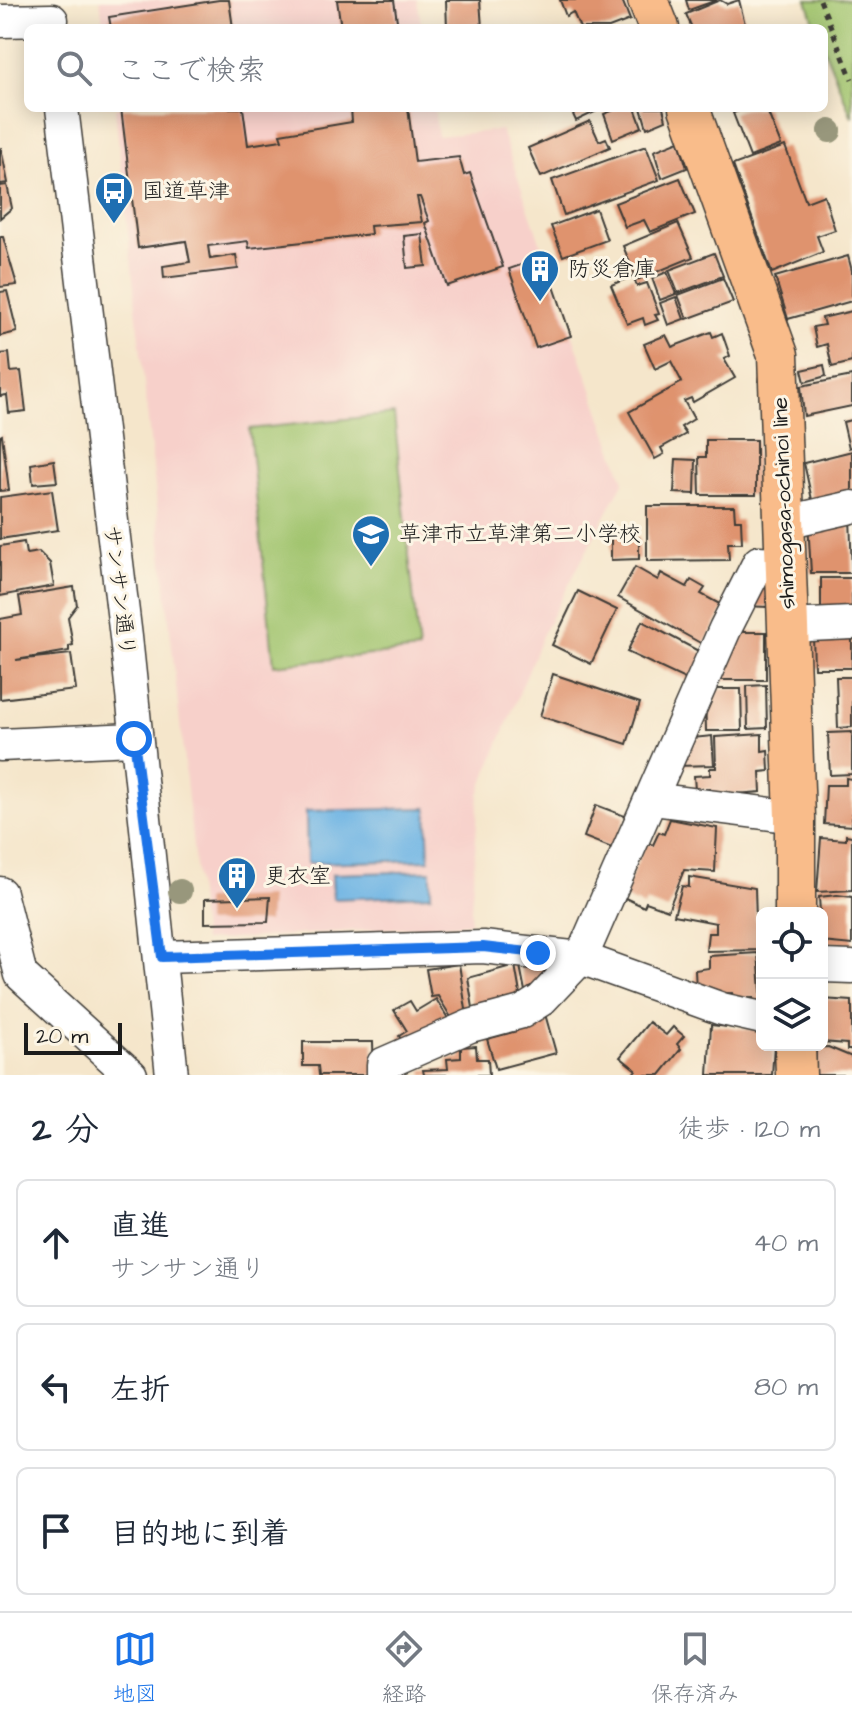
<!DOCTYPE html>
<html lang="ja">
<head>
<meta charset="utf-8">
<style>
	:root { --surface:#fff; --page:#f2f2f3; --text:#1f2937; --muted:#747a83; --line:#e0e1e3; --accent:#1a73e8 }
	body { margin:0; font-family:"Architects Daughter","Klee One",sans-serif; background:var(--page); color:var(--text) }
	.controls { position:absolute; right:24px; bottom:24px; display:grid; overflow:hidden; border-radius:12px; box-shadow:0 4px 20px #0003 }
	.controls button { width:72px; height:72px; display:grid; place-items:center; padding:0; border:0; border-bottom:2px solid var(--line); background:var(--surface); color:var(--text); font:40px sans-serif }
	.scale { position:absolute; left:24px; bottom:20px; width:98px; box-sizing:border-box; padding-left:8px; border:4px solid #1c1c1c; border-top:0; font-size:22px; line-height:28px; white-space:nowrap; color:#1c1c1c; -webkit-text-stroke:6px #fcf5e5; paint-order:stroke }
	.stop { position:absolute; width:24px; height:24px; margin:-18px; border:6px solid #1a73e8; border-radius:50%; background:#fff }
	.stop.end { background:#1a73e8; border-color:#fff; box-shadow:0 2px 8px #0008 }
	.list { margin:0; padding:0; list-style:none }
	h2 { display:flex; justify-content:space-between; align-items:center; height:104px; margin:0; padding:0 32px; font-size:34px }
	h2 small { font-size:26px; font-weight:400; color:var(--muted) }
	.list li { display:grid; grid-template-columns:52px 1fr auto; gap:24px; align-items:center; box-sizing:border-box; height:128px; margin:0 16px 16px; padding:0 16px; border:2px solid var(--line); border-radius:12px }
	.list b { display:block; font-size:30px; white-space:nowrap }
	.list p { margin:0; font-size:26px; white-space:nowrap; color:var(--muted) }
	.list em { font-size:26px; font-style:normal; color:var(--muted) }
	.icon { flex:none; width:44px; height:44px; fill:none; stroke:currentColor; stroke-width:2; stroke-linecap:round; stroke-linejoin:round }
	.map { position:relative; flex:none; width:852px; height:1075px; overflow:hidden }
	.search { position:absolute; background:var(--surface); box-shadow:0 4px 20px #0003; left:24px; right:24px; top:24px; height:88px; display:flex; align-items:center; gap:20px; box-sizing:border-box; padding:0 28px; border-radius:12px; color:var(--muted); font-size:30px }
	.sheet { height:536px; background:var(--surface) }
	nav { display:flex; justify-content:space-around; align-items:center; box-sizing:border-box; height:112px; border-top:2px solid var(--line); background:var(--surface); font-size:22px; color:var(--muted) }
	nav a { display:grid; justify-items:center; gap:4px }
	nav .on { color:var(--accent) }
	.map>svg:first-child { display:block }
	.built { fill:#f7d0ca }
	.green { fill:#a1c46e; stroke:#5e7045; stroke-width:2 }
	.water { fill:#6db4e4; stroke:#446880; stroke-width:2 }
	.building { fill:#df936e }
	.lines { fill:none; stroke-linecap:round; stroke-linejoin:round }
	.minor-casing { stroke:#3d3a36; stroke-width:35 }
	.major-casing { stroke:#3d3a36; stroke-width:43 }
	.path { stroke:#3d3a36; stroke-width:5; stroke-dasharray:6 6; stroke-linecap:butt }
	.minor { stroke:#fff; stroke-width:32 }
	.major { stroke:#f9bc8a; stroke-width:40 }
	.tree { fill:#98977b }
	.route { stroke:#1a73e8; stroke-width:10 }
	.labels { text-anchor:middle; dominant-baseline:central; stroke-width:6; stroke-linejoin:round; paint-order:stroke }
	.poi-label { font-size:22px; fill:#1c1c1c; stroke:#fcf5e5; text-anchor:start }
	.street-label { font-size:22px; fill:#1c1c1c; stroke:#fcf5e5 }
</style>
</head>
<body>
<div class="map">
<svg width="852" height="1075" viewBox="0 0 852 1075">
	<rect width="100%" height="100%" fill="#fcf5e5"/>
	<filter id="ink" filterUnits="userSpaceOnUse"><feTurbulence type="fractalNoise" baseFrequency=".0125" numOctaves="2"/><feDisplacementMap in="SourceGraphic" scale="16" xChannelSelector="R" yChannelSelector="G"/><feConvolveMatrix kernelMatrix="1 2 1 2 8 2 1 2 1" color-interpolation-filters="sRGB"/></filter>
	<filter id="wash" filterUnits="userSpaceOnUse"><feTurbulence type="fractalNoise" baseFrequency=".006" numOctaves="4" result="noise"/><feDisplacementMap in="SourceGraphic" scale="32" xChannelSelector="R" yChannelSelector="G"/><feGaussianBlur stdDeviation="1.8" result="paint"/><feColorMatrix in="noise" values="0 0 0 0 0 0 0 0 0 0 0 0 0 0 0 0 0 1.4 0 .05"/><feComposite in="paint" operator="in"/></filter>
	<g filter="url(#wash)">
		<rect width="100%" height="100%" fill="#f5e6cb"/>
		<!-- built -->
		<g class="built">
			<polygon points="100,0 417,0 422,28 104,28"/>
			<polygon points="115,108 434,108 438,136 501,130 624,481 544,631 479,794 470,923 203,941"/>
		</g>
		<!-- green -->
		<g class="green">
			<polygon points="807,0 852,0 852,117 824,49 824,28 816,28"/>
			<polygon points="394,414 419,650 274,665 249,429"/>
		</g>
		<!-- water -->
		<g class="water">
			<polygon points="427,808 429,860 307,863 306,811"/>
			<polygon points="431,871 431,895 333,899 332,874"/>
		</g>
		<g id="blocks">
			<!-- building -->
			<g class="building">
				<polygon points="219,0 229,0 233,28 111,28 109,17"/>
				<polygon points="337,0 394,0 398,28 341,28"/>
				<polygon points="446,0 480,0 482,28 447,28"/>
				<polygon points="560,0 622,0 630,20 609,28 580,28 573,12 566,16"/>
				<polygon points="686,0 717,0 689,10"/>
				<polygon points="720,0 727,4 739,0 746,28 692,28 686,14"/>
				<polygon points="121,108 243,108 248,145 282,140 280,134 352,122 351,108 408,108 415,162 459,157 464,175 470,173 503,267 447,286 425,223 429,221 420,197 417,197 422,222 370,226 371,234 303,242 249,248 248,241 208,246 210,259 236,255 238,269 164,278 163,266 190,262 186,241 138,248"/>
				<polygon points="570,108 603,108 576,121"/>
				<polygon points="619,108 635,108 642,127 613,139 604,114"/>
				<polygon points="641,108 663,108 666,120 647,128"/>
				<polygon points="746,108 766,108 781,145 750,157 733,113"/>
				<polygon points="590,121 599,141 606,138 610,147 541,177 528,148"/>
				<polygon points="679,141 687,168 662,178 654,151"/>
				<polygon points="646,146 659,180 564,215 552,180"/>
				<polygon points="785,146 806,202 824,195 835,230 817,236 823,252 772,273 733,165"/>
				<polygon points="1,148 8,183 0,184 0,149"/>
				<polygon points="680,178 695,214 650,232 644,220 625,227 615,203"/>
				<polygon points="7,185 12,208 0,218 0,186"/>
				<polygon points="596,209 607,240 563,256 551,226"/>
				<polygon points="678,223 693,257 637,280 623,246"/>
				<polygon points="422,234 426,266 407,268 404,236"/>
				<polygon points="0,237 3,237 17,285 0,287"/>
				<polygon points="714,253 723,276 678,293 669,270"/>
				<polygon points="848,256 852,271 852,301 788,319 775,277"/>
				<polygon points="544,257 571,336 536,348 509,269"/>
				<polygon points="667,272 676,294 660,300 652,278"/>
				<polygon points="633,276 637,286 647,283 659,314 655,315 658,320 645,325 643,318 627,324 611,285"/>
				<polygon points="723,278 733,302 687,319 678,295"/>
				<polygon points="7,291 17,332 0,336 0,292"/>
				<polygon points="676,297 684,319 668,325 660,303"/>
				<polygon points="852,311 852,362 832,367 827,344 817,347 813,327 824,325 822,318"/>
				<polygon points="711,332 713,337 722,333 730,356 724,359 735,378 693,402 691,398 684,401 694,419 681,427 686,434 661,448 664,454 655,459 629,412 682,382 671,361 655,369 644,344 666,335 672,347"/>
				<polygon points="9,353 11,372 21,371 26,411 9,413 7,395 0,396 0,354"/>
				<polygon points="824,365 826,376 805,382 802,370"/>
				<polygon points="852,376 852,406 804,416 801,386"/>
				<polygon points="852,420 852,447 849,448 843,422"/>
				<polygon points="2,435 9,490 0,491 0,436"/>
				<polygon points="706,440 756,440 756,495 700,495 699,457 706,457"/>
				<polygon points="852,451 852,500 814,509 804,463"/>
				<polygon points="676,459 696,460 695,494 674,493"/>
				<polygon points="54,460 57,482 33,484 31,464"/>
				<polygon points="52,490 58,530 0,539 0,497"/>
				<polygon points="647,506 734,506 735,520 741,520 742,543 728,543 729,560 647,561"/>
				<polygon points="850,516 852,573 811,573 808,522"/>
				<polygon points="630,532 630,538 639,538 639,559 611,560 611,533"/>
				<polygon points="24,542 26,554 39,552 50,563 54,586 0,596 0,546"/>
				<polygon points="635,567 658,580 661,573 687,587 691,580 705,588 701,594 725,607 704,645 618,597"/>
				<polygon points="768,572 768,607 744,606"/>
				<polygon points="821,578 852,578 852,612 821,613"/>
				<polygon points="74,587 77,605 68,617 73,645 69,646 69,651 16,660 71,654 76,690 0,699 0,619 22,615 19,596"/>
				<polygon points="578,591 617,610 591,664 552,645"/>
				<polygon points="642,621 704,654 691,682 627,652"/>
				<polygon points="743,624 743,632 766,632 766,680 710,680"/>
				<polygon points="852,634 852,668 814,668 813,635"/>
				<polygon points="553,674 640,703 627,744 540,716"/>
				<polygon points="836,677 852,677 852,727 838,728"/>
				<polygon points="766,685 767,728 748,729 747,686"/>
				<polygon points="705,689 741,689 742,731 706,731"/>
				<polygon points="852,732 852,774 830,775 828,733"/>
				<polygon points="762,734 762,751 768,750 769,771 760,772 761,792 710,796 710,789 695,790 694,776 710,775 710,768 716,768 715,737"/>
				<polygon points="712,736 714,765 676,766 683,739"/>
				<polygon points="846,778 852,779 852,826 824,824 826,785 846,785"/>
				<polygon points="596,805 625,816 614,849 584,837"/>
				<polygon points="670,819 717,828 715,872 684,870 668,910 646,902 644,907 623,897 646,842 653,845 659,832 664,834"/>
				<polygon points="846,835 852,836 852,890 817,892 821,838 846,840"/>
				<polygon points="689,877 755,888 756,921 762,921 762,950 706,951 708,933 716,933 716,923 674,915 682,886 689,887"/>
				<polygon points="837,895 852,897 852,945 822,942 819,897"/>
				<polygon points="270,897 268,922 205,923 205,899"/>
				<polygon points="758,953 762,1003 753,1003 753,998 733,999 732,993 710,994 696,989 695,970 709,968 709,956"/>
				<polygon points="459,964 467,1016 452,1019 438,996 431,997 426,969"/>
				<polygon points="515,965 522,1005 474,1014 468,978"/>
				<polygon points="520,966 558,967 527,1001"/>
				<polygon points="436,999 449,1020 405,1046 399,1036 407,1031 394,1010 410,1001 416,1011"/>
				<polygon points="822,999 852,1001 852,1050 847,1050 847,1044 822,1042"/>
				<polygon points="545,1014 556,1053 496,1069 487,1039 517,1031 515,1022"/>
				<polygon points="649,1022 666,1035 673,1027 684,1036 677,1044 681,1049 660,1075 632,1075 636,1070 620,1057"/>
				<polygon points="711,1025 762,1031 762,1045 774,1045 772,1075 708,1075"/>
				<polygon points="303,1042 373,1042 374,1075 319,1075 318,1066 303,1066"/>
				<polygon points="476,1046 477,1059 488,1059 489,1075 424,1075 423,1070 448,1069 447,1059 461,1058 461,1047"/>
				<polygon points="828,1047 852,1057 852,1075 815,1075 816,1048"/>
			</g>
		</g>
	</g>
	<g filter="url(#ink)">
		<use href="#blocks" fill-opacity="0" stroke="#3d3a36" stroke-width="2"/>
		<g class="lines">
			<!-- minor casing -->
			<g class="minor-casing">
				<g id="minor">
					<polyline points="0,21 52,20"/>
					<polyline points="62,108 126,637 172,1075"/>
					<polyline points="786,522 852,507"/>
					<polyline points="788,626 852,623"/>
					<polyline points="0,745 134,739"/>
					<polyline points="652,799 795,817"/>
					<polyline points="0,893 21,975 131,1075"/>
					<polyline points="162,957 483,947 581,958 722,1009 762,1018"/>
					<polyline points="822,966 852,967"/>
					<polyline points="383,1075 383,1064 470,1026 522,1012 541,1000 581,958 725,629 759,562 786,564"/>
				</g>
			</g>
			<!-- major casing -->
			<g class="major-casing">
				<g id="major">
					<polyline points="648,0 659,28"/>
					<polyline points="689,108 778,355 795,817 795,913"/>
					<polyline points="795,1045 796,1075"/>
				</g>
			</g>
			<!-- path -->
			<polyline class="path" points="820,0 852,79"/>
			<!-- minor -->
			<use href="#minor" class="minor"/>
			<!-- major -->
			<use href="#major" class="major"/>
		</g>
		<!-- trees -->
		<g class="tree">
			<circle cx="830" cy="131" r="12"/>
			<circle cx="180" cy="891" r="12"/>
		</g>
	</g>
	<g class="lines" filter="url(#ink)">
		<!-- route -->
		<polyline class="route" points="134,739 162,957 483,947 538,953"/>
	</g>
	<!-- icons -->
	<defs>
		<g id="bus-pin" transform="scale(2)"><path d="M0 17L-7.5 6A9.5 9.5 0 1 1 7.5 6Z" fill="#1f6fb2" stroke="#fcf5e5"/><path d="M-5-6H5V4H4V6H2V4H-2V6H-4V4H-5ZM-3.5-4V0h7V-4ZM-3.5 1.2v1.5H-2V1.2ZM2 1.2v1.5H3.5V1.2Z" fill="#fff"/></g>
		<g id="building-pin" transform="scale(2)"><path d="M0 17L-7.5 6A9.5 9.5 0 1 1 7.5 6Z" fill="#1f6fb2" stroke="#fcf5e5"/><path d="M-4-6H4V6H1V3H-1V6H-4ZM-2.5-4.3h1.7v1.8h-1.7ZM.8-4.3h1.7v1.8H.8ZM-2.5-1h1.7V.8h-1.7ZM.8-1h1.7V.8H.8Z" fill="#fff"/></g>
		<g id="school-pin" transform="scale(2)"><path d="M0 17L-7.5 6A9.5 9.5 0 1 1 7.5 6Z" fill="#1f6fb2" stroke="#fcf5e5"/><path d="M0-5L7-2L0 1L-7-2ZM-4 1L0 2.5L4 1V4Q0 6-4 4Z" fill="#fff"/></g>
	</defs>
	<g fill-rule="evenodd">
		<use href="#bus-pin" x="114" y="191"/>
		<use href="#building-pin" x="540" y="269"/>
		<use href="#school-pin" x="371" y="534"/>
		<use href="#building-pin" x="237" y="876"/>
	</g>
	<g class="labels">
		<!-- poi labels -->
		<g class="poi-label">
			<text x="142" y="191">国道草津</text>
			<text x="568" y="269">防災倉庫</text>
			<text x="399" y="534">草津市立草津第二小学校</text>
			<text x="265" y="876">更衣室</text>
		</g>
		<!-- street labels -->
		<g class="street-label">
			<text transform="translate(784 503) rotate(-92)">shimogasa-ochinoi line</text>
			<text transform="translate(119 591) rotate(83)">サンサン通り</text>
		</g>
	</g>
</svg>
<div class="controls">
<button><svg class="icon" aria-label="locate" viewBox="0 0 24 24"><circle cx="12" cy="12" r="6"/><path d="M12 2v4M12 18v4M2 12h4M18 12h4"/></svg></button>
<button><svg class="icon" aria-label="layers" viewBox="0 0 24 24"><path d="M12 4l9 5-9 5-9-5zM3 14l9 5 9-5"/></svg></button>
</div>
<div class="scale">20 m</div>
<div class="stop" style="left:134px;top:739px"></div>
<div class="stop end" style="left:538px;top:953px"></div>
<div class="search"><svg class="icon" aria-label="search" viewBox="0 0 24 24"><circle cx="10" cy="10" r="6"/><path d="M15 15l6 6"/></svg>ここで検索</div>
</div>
<section class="sheet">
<h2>2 分<small>徒歩 · 120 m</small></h2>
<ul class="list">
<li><svg class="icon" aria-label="ahead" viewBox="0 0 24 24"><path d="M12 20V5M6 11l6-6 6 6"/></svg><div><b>直進</b><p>サンサン通り</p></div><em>40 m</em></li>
<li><svg class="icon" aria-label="left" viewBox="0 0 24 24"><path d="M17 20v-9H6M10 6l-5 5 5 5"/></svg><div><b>左折</b></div><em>80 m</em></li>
<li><svg class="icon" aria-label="arrive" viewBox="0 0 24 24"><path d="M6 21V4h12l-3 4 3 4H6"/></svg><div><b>目的地に到着</b></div></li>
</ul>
</section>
<nav>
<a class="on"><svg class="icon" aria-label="map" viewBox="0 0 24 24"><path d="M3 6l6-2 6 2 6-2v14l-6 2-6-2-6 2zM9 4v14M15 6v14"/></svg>地図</a>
<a><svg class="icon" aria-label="directions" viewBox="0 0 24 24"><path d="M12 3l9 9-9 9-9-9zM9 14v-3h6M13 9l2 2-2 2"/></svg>経路</a>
<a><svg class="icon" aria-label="saved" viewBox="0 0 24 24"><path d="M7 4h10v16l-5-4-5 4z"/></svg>保存済み</a>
</nav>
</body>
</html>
